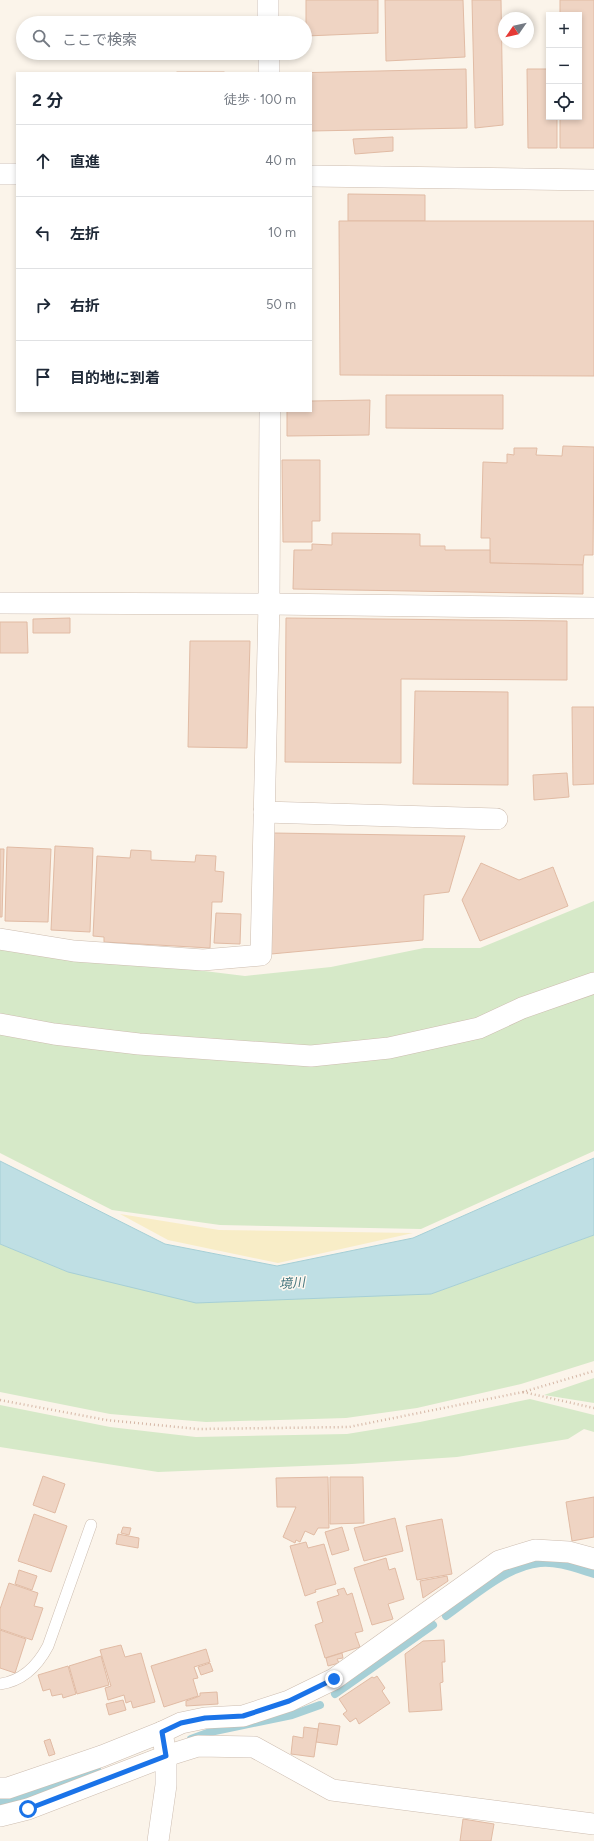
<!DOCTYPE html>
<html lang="ja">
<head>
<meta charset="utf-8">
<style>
	:root { --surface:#fff; --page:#f6f6f7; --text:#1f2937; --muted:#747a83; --line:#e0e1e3 }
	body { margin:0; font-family:Figtree,"Noto Sans JP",sans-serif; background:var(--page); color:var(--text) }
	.controls { position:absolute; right:12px; top:12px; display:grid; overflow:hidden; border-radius:0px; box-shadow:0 2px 6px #0003 }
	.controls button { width:36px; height:36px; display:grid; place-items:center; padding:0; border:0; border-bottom:1px solid var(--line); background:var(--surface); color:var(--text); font:20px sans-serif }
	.compass { position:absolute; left:498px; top:12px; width:36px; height:36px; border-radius:50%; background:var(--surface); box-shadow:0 2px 6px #0003; rotate:236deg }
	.stop { position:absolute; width:12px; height:12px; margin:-9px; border:3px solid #1a73e8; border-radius:50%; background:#fff }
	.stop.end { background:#1a73e8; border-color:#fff; box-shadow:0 1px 4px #0008 }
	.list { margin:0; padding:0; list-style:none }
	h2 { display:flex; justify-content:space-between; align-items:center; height:52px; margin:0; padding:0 16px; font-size:17px }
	h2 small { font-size:13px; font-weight:400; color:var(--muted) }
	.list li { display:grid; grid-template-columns:26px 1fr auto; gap:12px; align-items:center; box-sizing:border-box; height:72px; padding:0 16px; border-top:1px solid var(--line) }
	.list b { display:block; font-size:15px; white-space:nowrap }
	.list em { font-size:13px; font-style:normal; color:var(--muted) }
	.icon { flex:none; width:22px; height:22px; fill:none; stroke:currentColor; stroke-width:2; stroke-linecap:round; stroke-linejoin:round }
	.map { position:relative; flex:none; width:594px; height:1841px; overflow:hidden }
	.search { position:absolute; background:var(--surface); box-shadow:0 2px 6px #0003; left:16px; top:16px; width:296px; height:44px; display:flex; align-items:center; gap:10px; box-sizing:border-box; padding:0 14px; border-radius:22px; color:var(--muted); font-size:15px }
	.panel { position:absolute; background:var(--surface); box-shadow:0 2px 6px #0003; left:16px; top:72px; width:296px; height:340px; border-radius:0px }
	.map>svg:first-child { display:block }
	.green { fill:#d6e9c8 }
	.sand { fill:#f8edc7 }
	.water { fill:#bfdfe4; stroke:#a6cfd6 }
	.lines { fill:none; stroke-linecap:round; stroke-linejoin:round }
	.stream { stroke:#a6cfd6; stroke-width:8 }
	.building { fill:#efd4c3; stroke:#e1bba4 }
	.service-casing { stroke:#cdbdb0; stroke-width:12 }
	.minor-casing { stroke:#cdbdb0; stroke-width:22 }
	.path { stroke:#d5b7a6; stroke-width:2.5; stroke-dasharray:1 3; stroke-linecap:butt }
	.service { stroke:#fff; stroke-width:11 }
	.minor { stroke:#fff; stroke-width:21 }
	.route { stroke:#1a73e8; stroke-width:5 }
	.labels { text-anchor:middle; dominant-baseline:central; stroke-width:3; stroke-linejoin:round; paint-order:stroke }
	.water-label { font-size:13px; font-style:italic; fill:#46777f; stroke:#fef8f0 }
</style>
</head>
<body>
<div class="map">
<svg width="594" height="1841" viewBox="0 0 594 1841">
	<rect width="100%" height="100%" fill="#fbf4ea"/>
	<!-- green -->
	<g class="green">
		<polygon points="594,901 594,1151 421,1229 220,1225 112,1210 0,1153 0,946 245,976 331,967 424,948 480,948"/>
		<polygon points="594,1235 594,1361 521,1384 417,1408 346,1418 206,1422 110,1414 0,1392 0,1244 68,1272 431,1294"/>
		<polygon points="594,1378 594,1403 544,1395"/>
		<polygon points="530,1399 594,1415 594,1432 584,1429 568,1439 457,1457 352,1464 158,1472 0,1447 0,1405 110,1427 196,1437 347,1434 420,1422"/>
	</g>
	<!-- sand -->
	<polygon class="sand" points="120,1214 219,1230 413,1233 278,1263 168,1240"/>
	<!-- water -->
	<polygon class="water" points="594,1158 594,1235 431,1294 196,1303 68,1272 0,1244 0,1161 165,1244 277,1266 413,1238"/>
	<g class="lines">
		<!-- stream -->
		<g class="stream">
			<path d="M 446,1616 C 473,1597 507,1566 540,1563 C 557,1561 577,1569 594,1574"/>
			<polyline points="335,1694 433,1625"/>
			<polyline points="191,1739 210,1732 292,1715 320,1705"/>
			<polyline points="0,1802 19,1799 98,1771"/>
		</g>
	</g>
	<!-- building -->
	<g class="building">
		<polygon points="306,0 378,0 378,33 306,36"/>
		<polygon points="385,0 463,0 465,57 386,61"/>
		<polygon points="472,0 501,0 503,125 475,128"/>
		<polygon points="560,0 594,0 594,148 560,148 560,117 579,117 579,15 560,15"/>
		<polygon points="466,69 467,128 311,131 311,73 290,73"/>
		<polygon points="527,69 549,69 549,117 557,117 557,148 528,148"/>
		<rect x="177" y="72" width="47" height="1"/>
		<polygon points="393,137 393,151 355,154 353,139"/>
		<polygon points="348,194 425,195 425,221 348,221"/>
		<polygon points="339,221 594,221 594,376 340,375"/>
		<polygon points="386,395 503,395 503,429 386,428"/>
		<polygon points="370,400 369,435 287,436 287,411 311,411 311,401"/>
		<polygon points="563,446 594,447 593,555 584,555 583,565 490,563 490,538 481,538 483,462 507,463 507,454 514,455 514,448 537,448 536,455 562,456"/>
		<polygon points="282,460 320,460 320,521 312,521 312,542 283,542"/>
		<polygon points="332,533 420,534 420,546 445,546 445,550 490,550 490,563 583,565 583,594 293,589 294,550 312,550 312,544 332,545"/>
		<polygon points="70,618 70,633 33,633 33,619"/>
		<polygon points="286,618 567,621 567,680 401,679 401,763 285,762"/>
		<polygon points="0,622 27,622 28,653 0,653"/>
		<polygon points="190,641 250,641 247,748 188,747"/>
		<polygon points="415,691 508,692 508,785 413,784"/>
		<polygon points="572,707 594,707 594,784 573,785"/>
		<polygon points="567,773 569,797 534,800 533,775"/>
		<polygon points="273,833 465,836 449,892 424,895 423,940 271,954"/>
		<polygon points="55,846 93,848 90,932 51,930"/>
		<polygon points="7,847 51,849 48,922 5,921"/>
		<polygon points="0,849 4,849 2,917 0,917"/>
		<polygon points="131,850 151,851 151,860 195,862 196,855 216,856 215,871 224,872 222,902 212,902 210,948 104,942 104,937 93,936 97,856 130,858"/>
		<polygon points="481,863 519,880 553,867 568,906 480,941 462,900"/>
		<polygon points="216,913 241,914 240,944 214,943"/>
		<polygon points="43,1476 65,1484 55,1513 33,1505"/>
		<polygon points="328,1477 329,1528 318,1528 314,1535 305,1531 300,1542 296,1540 295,1543 283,1537 296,1507 277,1507 276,1478"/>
		<polygon points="330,1477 363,1477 364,1523 330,1524"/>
		<polygon points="594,1497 594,1537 572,1541 566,1502"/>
		<polygon points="34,1514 67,1526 51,1572 18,1561"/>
		<polygon points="395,1518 403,1551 364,1561 354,1528"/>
		<polygon points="442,1519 452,1574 417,1580 406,1526"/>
		<polygon points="123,1527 131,1528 129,1535 121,1533"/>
		<polygon points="342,1527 349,1550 332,1555 325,1532"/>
		<polygon points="118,1534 139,1538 138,1548 116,1544"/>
		<polygon points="306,1542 308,1548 324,1544 336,1584 315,1590 316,1592 305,1596 290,1546"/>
		<polygon points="386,1558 389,1570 395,1568 404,1599 388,1604 393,1619 372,1625 354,1568"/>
		<polygon points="19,1570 37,1576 32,1590 15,1584"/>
		<polygon points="447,1576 448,1581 423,1598 420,1581"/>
		<polygon points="9,1583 38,1593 34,1606 43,1608 32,1640 0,1629 0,1609"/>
		<polygon points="344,1588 347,1595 352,1593 363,1631 355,1633 360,1647 325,1658 315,1625 323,1622 317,1602 339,1595 337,1590"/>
		<polygon points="0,1630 26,1639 15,1673 0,1668"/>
		<polygon points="444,1640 445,1662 442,1662 443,1682 440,1683 442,1710 409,1712 405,1654 423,1641"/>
		<polygon points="121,1645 125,1657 141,1653 155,1702 133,1708 131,1701 126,1703 124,1695 108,1700 105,1688 111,1686 100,1650"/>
		<polygon points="206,1649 210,1662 194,1667 198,1678 193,1679 198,1696 164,1707 151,1666"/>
		<polygon points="342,1653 343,1658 337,1659 339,1663 328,1666 326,1658"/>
		<polygon points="101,1656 109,1685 77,1694 69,1666"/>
		<polygon points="210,1663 213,1671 201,1675 198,1667"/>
		<polygon points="68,1666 76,1694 63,1698 62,1694 52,1696 50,1689 43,1691 38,1675"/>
		<polygon points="377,1676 385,1688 382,1691 390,1703 359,1724 356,1718 350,1722 343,1714 347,1711 339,1699 372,1677 374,1678"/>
		<polygon points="217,1692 218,1704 186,1706 186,1701 200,1696 200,1693"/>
		<polygon points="123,1700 126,1710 109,1715 106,1704"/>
		<polygon points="319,1723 340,1726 337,1745 316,1742"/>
		<polygon points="304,1727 318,1729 314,1757 291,1754 293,1736 303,1738"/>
		<polygon points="50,1739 55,1754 49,1756 44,1741"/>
		<polygon points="463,1819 494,1824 491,1841 460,1841"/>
	</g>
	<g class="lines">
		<!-- service casing -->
		<g class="service-casing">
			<path id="service" d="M 0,1684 C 23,1681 38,1665 48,1646 L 91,1525"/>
		</g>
		<!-- minor casing -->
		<g class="minor-casing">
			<g id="minor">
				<polyline points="268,0 268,23"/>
				<polyline points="269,53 269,73"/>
				<polyline points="0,174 17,174"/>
				<polyline points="311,176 594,180"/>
				<polyline points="0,603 269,604 594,608"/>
				<polyline points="264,812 497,819"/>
				<polyline points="0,939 74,951 203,960 261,955 269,604 270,411"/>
				<polyline points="0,1024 54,1034 139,1044 311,1056 389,1048 479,1028 522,1008 594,983"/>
				<polyline points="162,1732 181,1723 205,1718 243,1716 289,1701 334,1679 499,1561 535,1550 569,1552 594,1559"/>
				<polyline points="0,1788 8,1788 102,1756 162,1732 166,1756 166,1785 158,1841"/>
				<polyline points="0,1816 28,1809 166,1756 198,1746 254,1747 332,1790 594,1824"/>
			</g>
		</g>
		<!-- path -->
		<g class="path">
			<polyline points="523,1392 594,1408"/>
			<polyline points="0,1400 106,1420 198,1429 349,1427 523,1392 594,1371"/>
		</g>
		<!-- service -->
		<use href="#service" class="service"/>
		<!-- minor -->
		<use href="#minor" class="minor"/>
	</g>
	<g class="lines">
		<!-- route -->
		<polyline class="route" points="28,1809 166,1756 162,1732 181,1723 205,1718 243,1716 289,1701 334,1679"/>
	</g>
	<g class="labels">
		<!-- water labels -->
		<g class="water-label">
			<text transform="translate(292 1283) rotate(-4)">境川</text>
		</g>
	</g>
</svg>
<div class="controls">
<button>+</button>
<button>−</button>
<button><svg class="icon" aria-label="locate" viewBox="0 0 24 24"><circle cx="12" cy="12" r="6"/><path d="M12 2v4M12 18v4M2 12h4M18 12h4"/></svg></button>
</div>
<svg class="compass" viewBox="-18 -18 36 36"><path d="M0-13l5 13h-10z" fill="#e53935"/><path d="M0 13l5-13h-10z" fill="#747a83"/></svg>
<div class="stop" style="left:28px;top:1809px"></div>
<div class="stop end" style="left:334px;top:1679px"></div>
<div class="search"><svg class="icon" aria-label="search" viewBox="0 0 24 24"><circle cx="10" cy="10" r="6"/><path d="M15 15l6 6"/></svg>ここで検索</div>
<section class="panel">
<h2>2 分<small>徒歩 · 100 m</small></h2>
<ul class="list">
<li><svg class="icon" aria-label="ahead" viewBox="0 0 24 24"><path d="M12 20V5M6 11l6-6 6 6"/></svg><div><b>直進</b></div><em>40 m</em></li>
<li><svg class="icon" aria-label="left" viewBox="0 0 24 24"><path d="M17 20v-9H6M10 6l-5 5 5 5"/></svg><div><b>左折</b></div><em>10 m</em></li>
<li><svg class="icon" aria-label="right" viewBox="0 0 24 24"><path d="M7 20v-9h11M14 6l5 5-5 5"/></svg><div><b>右折</b></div><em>50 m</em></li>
<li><svg class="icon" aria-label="arrive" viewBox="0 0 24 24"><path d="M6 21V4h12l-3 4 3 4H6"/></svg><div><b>目的地に到着</b></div></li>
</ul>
</section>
</div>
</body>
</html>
